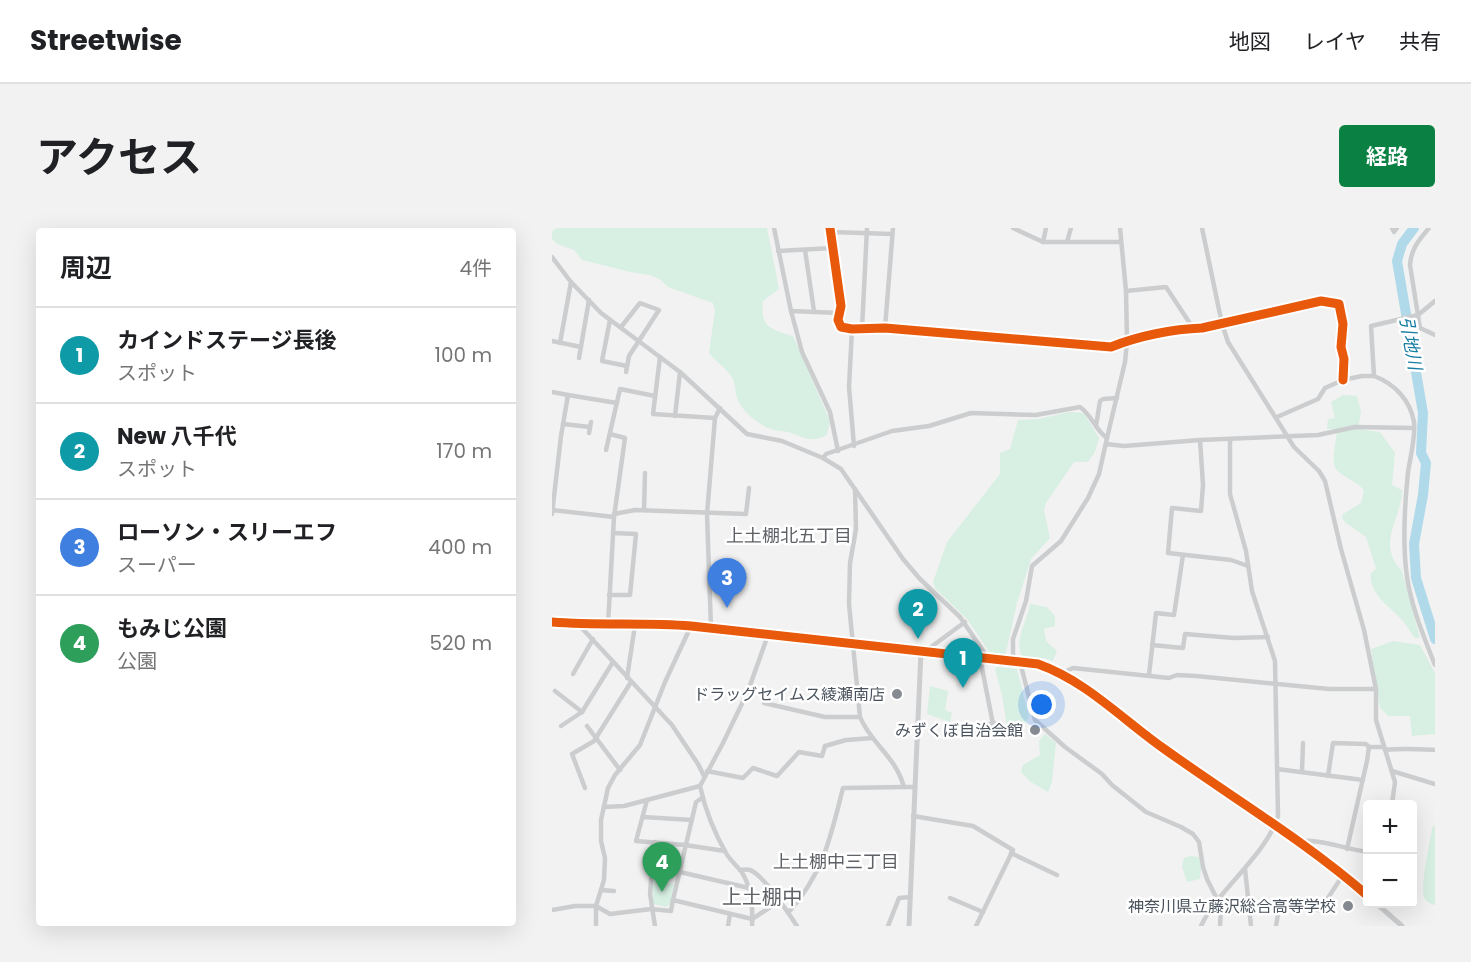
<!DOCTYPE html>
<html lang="ja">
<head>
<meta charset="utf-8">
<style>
	:root { --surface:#fff; --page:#f2f2f2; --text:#202124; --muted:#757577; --line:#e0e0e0; --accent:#0b8043 }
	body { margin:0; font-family:Poppins,"Noto Sans JP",sans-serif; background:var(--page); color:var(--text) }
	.controls { position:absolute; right:18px; bottom:18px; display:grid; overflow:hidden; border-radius:6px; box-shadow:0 6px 24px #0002 }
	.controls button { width:54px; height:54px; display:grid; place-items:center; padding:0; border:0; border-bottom:2px solid var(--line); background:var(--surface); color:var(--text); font:30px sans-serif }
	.you { position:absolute; left:490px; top:477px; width:21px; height:21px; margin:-15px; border:4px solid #fff; border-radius:50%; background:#1a73e8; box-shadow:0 0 0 9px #1a73e833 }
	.badge { display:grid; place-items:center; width:39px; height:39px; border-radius:50%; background:var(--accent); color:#fff; font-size:20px; font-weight:700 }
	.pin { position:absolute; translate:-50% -50px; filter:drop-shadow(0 2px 3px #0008) }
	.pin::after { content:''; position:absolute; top:32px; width:21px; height:18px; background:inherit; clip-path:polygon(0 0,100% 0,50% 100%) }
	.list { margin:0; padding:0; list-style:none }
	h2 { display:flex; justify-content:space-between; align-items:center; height:78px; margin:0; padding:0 24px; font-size:26px }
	h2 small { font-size:20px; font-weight:400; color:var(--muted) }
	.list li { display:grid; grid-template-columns:39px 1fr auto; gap:18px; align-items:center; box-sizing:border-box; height:96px; padding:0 24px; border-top:2px solid var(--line) }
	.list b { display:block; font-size:22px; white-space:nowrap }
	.list p { margin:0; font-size:20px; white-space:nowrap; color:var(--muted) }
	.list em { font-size:20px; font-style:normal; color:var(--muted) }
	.map { position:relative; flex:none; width:883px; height:698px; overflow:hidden; border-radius:6px }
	header { display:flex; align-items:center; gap:36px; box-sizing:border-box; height:84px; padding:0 30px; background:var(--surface); border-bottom:2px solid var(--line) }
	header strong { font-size:28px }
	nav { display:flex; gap:33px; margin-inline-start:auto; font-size:21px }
	.intro { display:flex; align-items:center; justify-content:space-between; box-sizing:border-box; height:144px; padding:0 36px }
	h1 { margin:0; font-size:42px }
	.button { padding:15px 27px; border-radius:6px; background:var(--accent); color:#fff; font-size:21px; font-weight:700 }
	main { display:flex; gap:36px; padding:0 36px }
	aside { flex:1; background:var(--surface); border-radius:6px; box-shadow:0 6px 24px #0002 }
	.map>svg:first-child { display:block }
	.green { fill:#d8efe3 }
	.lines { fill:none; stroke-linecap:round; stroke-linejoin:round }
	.river { stroke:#b0daea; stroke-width:10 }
	.minor { stroke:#cccdcf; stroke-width:4.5 }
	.tertiary { stroke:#cccdcf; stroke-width:5 }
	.cycleway-casing { stroke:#fff; stroke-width:13 }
	.cycleway { stroke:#e8590c; stroke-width:9 }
	.poi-dot { fill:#858b91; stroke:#fff; stroke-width:2 }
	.labels { text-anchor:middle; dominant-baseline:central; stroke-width:5; stroke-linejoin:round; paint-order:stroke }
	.poi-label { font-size:16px; fill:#4a535d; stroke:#fff; text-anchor:end }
	.water-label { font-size:18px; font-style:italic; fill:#167ea4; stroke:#fff }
	.neighbourhood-label { font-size:18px; fill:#5e6165; stroke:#fff }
	.quarter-label { font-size:20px; fill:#5e6165; stroke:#fff }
</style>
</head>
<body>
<header>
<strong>Streetwise</strong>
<nav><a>地図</a><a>レイヤ</a><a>共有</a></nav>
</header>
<div class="intro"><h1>アクセス</h1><a class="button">経路</a></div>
<main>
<aside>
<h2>周辺<small>4件</small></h2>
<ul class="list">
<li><span class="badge" style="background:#0f9aa8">1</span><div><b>カインドステージ長後</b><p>スポット</p></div><em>100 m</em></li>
<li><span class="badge" style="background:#0f9aa8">2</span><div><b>New 八千代</b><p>スポット</p></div><em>170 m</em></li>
<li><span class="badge" style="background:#3f7fe0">3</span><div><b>ローソン・スリーエフ</b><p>スーパー</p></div><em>400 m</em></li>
<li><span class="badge" style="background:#2e9e5b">4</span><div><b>もみじ公園</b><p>公園</p></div><em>520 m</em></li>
</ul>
</aside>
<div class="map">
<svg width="883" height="698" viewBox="0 0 883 698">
	<rect width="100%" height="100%" fill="#f2f2f2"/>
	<!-- green -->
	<g class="green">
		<path d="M 0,0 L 215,0 L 227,61 L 211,73 C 208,100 219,101 241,108 L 278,193 L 275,207 C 258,216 253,209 236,204 C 232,203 227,203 222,202 C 208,198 190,184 185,170 C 182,161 185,157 179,148 C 174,140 163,133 157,125 L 163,83 L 161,75 L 116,59 L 109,52 L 98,47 L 78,44 L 30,32 L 22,22 L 5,16 L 0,11 Z"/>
		<path d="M 791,167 L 805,168 L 809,183 L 806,201 L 828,204 L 843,225 L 840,257 L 850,262 C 850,292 823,315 850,343 L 868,410 L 863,410 C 858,404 854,396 849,391 C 837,378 816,365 819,345 L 824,341 L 814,309 L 794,295 L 790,290 L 791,286 L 809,275 L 812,263 C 806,252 785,249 782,236 C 780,228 785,210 785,201 L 775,201 L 776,191 L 783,190 L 779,174 Z"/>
		<polygon points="517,184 532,185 547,210 543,224 536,234 522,234 494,275 492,282 498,310 479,331 465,375 453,429 441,429 415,391 383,360 381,354 395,314 448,246 448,225 458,221 466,192 487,191"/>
		<path d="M 478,376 L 495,379 L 503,388 L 503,398 L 492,401 L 494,413 L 505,423 L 501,433 L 492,430 L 488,432 L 470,429 C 462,411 475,394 478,376 Z"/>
		<polygon points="841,413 868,417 883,445 883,506 860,508 858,488 836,488 828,480 819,421"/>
		<polygon points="445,439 465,441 477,489 470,500 456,504 450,467 443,441"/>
		<polygon points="378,458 396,463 393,482 400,485 398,494 375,486"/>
		<polygon points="493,506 504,515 500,554 496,564 479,554 469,544 471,537 488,527 487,513"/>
		<path d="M 883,597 L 883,677 C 878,676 874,674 872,669 C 868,658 878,614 880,600 Z"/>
		<polygon points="638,628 647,629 649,641 648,651 635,654 630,639 632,630"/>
		<polygon points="100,651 122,656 118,676 114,679 101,676"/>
	</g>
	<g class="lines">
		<!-- river -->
		<polyline class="river" points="862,0 850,16 845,33 871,185 869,225 874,235 871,267 862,316 864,350 883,411"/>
		<!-- minor -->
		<g class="minor">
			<polyline points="222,0 239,83 250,124 278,184 286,223"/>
			<path d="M 278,0 L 289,78 L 286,92 L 289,99 L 300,101 L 333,100 L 559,119 C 586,108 621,101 650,100 L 769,73 L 787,76 L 791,96 L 789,119 L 792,131 L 791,152"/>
			<polyline points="461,0 491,14 569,14"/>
			<polyline points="650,0 670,96 676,114 742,219 767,243 773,253 789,321 812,402 824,461 824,492 843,554 840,576"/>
			<polyline points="840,0 842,4 845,0"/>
			<path d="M 877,0 C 867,12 859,21 858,37 L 868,100 L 883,107"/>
			<polyline points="279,4 340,6"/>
			<polyline points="491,14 494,0"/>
			<polyline points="515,14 519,0"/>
			<polyline points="253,22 262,83"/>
			<polyline points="226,23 281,20"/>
			<polyline points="0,29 19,54 49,85 128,144 195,206 230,213 271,230 289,241 351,331 368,351 408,389 432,424 432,431"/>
			<polyline points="574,63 614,59 641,100"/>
			<path d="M 883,73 L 866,87 L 819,98 L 822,148 C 843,156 858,172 862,194 C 864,207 858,231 856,244 C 853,273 851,312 854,341 C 857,373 871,407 883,437"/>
			<polyline points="239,83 287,85"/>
			<polyline points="58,92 50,133 75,138"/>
			<polyline points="69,99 88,75 107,82 77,128 74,144"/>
			<polyline points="333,100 341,0"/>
			<polyline points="300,101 297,159 302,218"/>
			<polyline points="310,101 315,0"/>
			<polyline points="0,113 29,119"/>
			<polyline points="8,115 19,54"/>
			<polyline points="108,129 101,186 163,190"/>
			<polyline points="27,130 37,72"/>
			<polyline points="0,164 16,167 9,208 0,286"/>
			<polyline points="16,167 65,175"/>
			<polyline points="123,188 128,144"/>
			<polyline points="725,189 766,171 773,160 791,152 810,148 822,148"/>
			<polyline points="11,196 38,199"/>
			<polyline points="544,198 548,173 551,171 565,170"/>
			<polyline points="37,205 39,194"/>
			<polyline points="648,212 651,257 649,283 620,280 616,325 679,332 696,338"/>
			<polyline points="554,216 572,218 648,212 766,207 803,199 862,200"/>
			<polyline points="54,222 68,161 103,168"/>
			<path d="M 271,230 L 274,226 L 340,203 L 377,198 L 419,185 L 484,187 L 528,179 C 540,187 543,202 555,210"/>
			<path d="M 303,261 L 304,301 L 298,335 L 297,376 L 308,489 C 319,516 343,527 352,559 L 362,559"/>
			<polyline points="0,282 62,289"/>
			<polyline points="92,282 93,245"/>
			<polyline points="62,286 83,282 194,286 197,260"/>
			<polyline points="57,367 78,367 84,306 61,305"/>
			<polyline points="27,397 120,497 146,536 152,548"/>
			<polyline points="56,397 62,289 73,210 58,206"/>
			<polyline points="159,400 155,286 163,190 168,180"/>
			<polyline points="600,417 631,420 633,406 682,410 716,409"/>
			<polyline points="374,424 379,419 413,394"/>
			<polyline points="428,430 441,496"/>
			<polyline points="461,434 461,411 474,373 480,338 509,313 536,270 547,246 555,210 573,134 575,114 574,63 568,0"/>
			<polyline points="468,434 483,492 513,519 550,546 560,557 594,584 629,599 641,606 647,614 651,639 655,651 669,679 668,698"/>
			<polyline points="510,445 521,440 617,450 625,447 644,448 777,461 824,461"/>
			<polyline points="21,446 41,411"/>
			<polyline points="597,447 604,385 622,387 631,327"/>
			<polyline points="75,450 83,397"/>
			<polyline points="3,463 30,484"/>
			<polyline points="212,475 273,489 308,489"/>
			<polyline points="434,497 447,495"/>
			<polyline points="9,498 30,484 61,434"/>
			<polyline points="35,498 68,542"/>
			<path d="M 833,522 C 850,520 865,521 883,522"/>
			<polyline points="725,541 811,552"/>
			<polyline points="155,543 191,550 201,540 225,548 247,524 270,528 273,518 294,512 321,510"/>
			<polyline points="840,543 883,556"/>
			<polyline points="750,544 751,515"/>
			<polyline points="776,548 781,515 814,516 817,519"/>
			<polyline points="33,560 20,526 42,513 79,454"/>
			<polyline points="150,570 144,574 121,672 200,691 228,673"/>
			<polyline points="95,572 84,613 133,617 173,623"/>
			<polyline points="52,579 72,578 148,558"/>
			<polyline points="361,588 421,598 461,622 424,698"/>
			<polyline points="91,589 140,592"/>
			<path d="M 746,613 C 770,611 792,621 816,624"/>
			<polyline points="102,614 98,666 103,698"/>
			<polyline points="795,621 815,533 817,519 831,519"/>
			<polyline points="459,625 505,647"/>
			<polyline points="693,641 699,698"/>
			<path d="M 188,642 C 191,642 195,641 198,642 C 211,646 237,686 245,698"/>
			<polyline points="128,644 197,660"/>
			<polyline points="49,662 62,663"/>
			<polyline points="398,670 431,684"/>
			<polyline points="0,682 23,678 44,678 58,686 99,681 119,683 121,672"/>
			<path d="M 236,685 C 272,644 278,611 291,560 L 352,559"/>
			<polyline points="44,698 44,678 52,652 53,630 49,613 49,592 56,560 63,547 88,517 113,454 139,398"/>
			<polyline points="176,698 178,686"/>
			<path d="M 200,698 C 201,679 200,659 189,643 C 184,637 178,632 174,625 C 162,604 153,581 148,558 L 171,515 L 196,463 L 216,407"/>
			<polyline points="336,698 347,670 358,669"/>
			<path d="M 649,698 C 667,660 713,629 726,588 L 723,433 L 700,363 L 694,323 L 678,266 L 678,211"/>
			<polyline points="724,698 727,680 768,682 791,647"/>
		</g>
		<!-- tertiary -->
		<g class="tertiary">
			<path d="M 0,394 C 46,398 93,394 139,398 L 486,436 C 534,453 570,491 611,520 C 679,569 752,612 816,668"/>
			<polyline points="825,676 850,698"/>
			<polyline points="357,698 369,423"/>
		</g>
		<!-- cycleway casing -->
		<g class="cycleway-casing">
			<g id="cycleway">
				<path d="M 278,0 L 289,78 L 286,92 L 289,99 L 300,101 L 333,100 L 559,119 C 586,108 621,101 650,100 L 769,73 L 787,76 L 791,96 L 789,119 L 792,131 L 791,152"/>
				<path d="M 0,394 C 46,398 93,394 139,398 L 486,436 C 534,453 570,491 611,520 C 679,569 752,612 816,668"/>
			</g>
		</g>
		<!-- cycleway -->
		<use href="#cycleway" class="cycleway"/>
	</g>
	<!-- markers -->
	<g class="poi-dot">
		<circle cx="345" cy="466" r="6"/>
		<circle cx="483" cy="502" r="6"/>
		<circle cx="796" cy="678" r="6"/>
	</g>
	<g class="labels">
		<!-- poi labels -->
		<g class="poi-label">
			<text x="333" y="466">ドラッグセイムス綾瀬南店</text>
			<text x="471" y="502">みずくぼ自治会館</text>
			<text x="784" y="678">神奈川県立藤沢総合高等学校</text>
		</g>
		<!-- water labels -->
		<g class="water-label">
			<text transform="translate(859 115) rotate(80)">引地川</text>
		</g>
		<!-- neighbourhood labels -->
		<g class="neighbourhood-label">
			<text x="237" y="307">上土棚北五丁目</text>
			<text x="284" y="633">上土棚中三丁目</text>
		</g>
		<!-- quarter labels -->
		<g class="quarter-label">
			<text x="210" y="669">上土棚中</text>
		</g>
	</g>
</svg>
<div class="controls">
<button>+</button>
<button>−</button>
</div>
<div class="you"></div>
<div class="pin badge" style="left:411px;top:460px;background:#0f9aa8">1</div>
<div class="pin badge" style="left:366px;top:411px;background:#0f9aa8">2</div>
<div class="pin badge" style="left:175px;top:380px;background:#3f7fe0">3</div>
<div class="pin badge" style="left:110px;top:664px;background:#2e9e5b">4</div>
</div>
</main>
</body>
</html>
